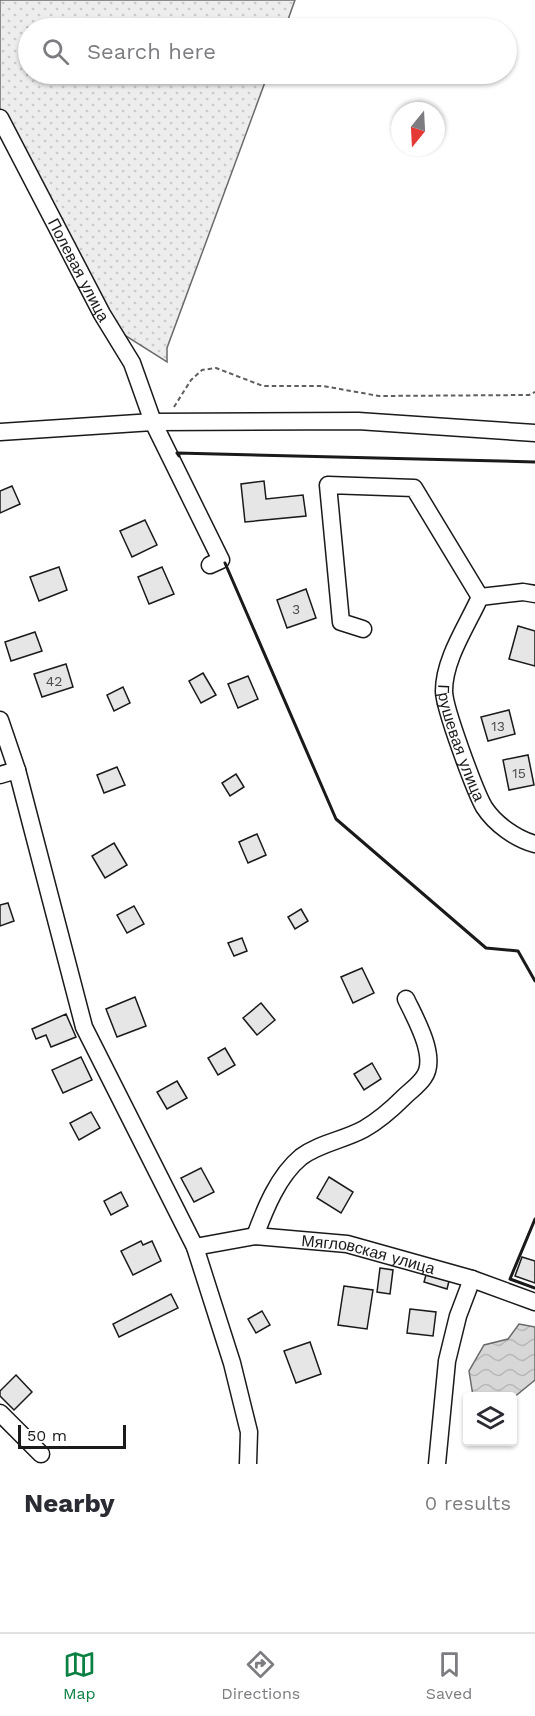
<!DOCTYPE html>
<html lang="en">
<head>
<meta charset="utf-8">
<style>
	:root { --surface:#fff; --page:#f2f2f3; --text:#2b2b33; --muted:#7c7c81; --line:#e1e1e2; --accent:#0b8043 }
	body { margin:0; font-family:"Work Sans",sans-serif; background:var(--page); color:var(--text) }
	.controls { position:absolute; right:18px; bottom:18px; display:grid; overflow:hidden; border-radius:6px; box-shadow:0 2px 4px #0004 }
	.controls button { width:54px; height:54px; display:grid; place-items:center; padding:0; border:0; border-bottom:2px solid var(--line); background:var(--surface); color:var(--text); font:30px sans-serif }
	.compass { position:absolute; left:391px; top:102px; width:54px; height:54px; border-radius:50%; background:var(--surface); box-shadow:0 2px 4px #0004; rotate:198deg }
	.scale { position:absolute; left:18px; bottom:15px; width:108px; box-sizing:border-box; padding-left:6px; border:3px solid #1a1a1a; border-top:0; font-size:16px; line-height:21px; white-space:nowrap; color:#1a1a1a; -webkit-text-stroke:4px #fff; paint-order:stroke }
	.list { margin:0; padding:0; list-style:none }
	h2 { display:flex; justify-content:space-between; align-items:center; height:78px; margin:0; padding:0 24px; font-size:26px }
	h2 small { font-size:20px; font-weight:400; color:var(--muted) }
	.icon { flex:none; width:33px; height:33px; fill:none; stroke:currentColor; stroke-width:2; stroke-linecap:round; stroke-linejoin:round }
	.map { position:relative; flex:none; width:535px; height:1464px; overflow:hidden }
	.search { position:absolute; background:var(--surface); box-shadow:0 2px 4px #0004; left:18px; right:18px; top:18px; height:66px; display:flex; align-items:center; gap:15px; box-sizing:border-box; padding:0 21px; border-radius:33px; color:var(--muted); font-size:22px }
	.sheet { height:168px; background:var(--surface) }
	nav { display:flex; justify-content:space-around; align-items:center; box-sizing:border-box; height:84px; border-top:2px solid var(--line); background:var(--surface); font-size:16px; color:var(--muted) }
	nav a { display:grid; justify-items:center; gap:3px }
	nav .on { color:var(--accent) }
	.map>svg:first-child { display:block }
	.grass { fill:url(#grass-dots); stroke:#6a6a6a; stroke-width:1.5 }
	.water { fill:url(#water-waves); stroke:#6a6a6a; stroke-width:1.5 }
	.building { fill:#e6e6e6; stroke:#1a1a1a; stroke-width:1.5 }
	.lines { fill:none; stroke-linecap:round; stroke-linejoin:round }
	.minor-casing { stroke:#1a1a1a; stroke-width:19 }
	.path { stroke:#5f5f5f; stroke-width:2; stroke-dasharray:4.5 3; stroke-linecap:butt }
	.minor { stroke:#fff; stroke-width:16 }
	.wall { stroke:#1a1a1a; stroke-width:3 }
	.labels { text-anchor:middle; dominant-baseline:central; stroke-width:4.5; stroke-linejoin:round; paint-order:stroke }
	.number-label { font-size:14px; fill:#4d4d4d }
	.street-label { font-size:16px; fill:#1a1a1a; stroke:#fff }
</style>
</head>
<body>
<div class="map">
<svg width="535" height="1464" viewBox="0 0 535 1464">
	<defs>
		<pattern id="grass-dots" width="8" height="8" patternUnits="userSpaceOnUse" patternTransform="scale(1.5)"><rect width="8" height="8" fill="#ededed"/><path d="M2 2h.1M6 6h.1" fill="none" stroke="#cbcbcb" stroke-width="1.8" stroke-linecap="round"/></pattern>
		<pattern id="water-waves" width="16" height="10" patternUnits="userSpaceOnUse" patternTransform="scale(1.5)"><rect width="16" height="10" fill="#d7d7d7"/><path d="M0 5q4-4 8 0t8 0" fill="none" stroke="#b8b8b8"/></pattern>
	</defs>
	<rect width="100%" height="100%" fill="#fff"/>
	<!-- grass -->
	<polygon class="grass" points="0,0 295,0 285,28 28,28 28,74 268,74 167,348 167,362 118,331 0,131"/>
	<!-- water -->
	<polygon class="water" points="519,1324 535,1327 535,1380 513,1398 473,1396 469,1371 484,1345 508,1339"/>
	<!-- building -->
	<g class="building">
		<polygon points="264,481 266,499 303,495 306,516 245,522 241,484"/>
		<polygon points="12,486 20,504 0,513 0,491"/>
		<polygon points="145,520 157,545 132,557 120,531"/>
		<polygon points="59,567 67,590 39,601 30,577"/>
		<polygon points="162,567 174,594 149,604 138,577"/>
		<polygon points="306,589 316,618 287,628 277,600"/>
		<polygon points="518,626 535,631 535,666 509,659"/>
		<polygon points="35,632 42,651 11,661 5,642"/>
		<polygon points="66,664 73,687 42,697 34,674"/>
		<polygon points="203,673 216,695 201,703 189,681"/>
		<polygon points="248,676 258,699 238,708 228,684"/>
		<polygon points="123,687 130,703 114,711 107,695"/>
		<polygon points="509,710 515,734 488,741 481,717"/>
		<polygon points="528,755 534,785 509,790 503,760"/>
		<polygon points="117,767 125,785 104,793 97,775"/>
		<polygon points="236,774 244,787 230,796 222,783"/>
		<polygon points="257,834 266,855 248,863 239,842"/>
		<polygon points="114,843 127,865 105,878 92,856"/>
		<polygon points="8,903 14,921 0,926 0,905"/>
		<polygon points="134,906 144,924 127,933 117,915"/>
		<polygon points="301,909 308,921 295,929 288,917"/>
		<polygon points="242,938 247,951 234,956 228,943"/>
		<polygon points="362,968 374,993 353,1003 341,977"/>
		<polygon points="135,997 146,1026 117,1037 106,1009"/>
		<polygon points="261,1003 275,1020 257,1035 243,1018"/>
		<polygon points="66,1014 76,1037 51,1047 46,1035 36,1039 32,1029"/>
		<polygon points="225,1048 235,1065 218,1075 208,1058"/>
		<polygon points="81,1057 92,1080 63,1093 52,1070"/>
		<polygon points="372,1063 381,1079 364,1090 354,1074"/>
		<polygon points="177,1081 187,1098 167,1109 157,1092"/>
		<polygon points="91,1112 100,1128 79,1140 70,1123"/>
		<polygon points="201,1168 214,1192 194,1202 181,1178"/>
		<polygon points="329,1177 353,1192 341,1213 317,1198"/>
		<polygon points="121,1192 128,1206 111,1215 104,1201"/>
		<polygon points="141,1241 143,1245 152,1241 161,1261 133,1275 121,1251"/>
		<polygon points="522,1257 535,1261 535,1283 515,1276"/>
		<polygon points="380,1268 393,1270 390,1294 377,1292"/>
		<polygon points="426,1275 449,1281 447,1289 424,1282"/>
		<polygon points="344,1286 373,1290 367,1329 338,1325"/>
		<polygon points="171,1294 178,1308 119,1337 113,1324"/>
		<polygon points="410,1309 436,1312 433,1336 407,1333"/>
		<polygon points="262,1311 270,1325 256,1333 248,1319"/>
		<polygon points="310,1342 321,1374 296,1383 284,1351"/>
		<polygon points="16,1375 32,1392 14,1410 0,1396 0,1391"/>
	</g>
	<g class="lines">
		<!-- minor casing -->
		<g class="minor-casing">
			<g id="minor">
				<path id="s1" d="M 0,118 L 102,314 L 132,363 L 153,422 L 221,560 L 210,565"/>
				<polyline points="0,432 153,422 358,421 535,433"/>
				<polyline points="480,597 523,592 535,594"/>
				<path id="s2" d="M 363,629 L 341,622 L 328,485 L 414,488 L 480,597 C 467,626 444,659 444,691 C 444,708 475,791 484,807 C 495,824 516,839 535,844"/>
				<polyline points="0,720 17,770 84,1027 195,1247 232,1363 249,1432 248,1464"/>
				<polyline points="0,775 17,770"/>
				<path d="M 255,1236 C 265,1209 278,1176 301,1157 C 320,1143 344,1140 364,1129 C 378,1121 393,1108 404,1097 C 410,1091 419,1085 424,1077 C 438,1057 415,1018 406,999"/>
				<path id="s3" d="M 195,1247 L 255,1236 L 347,1244 L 472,1279 L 535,1302"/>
				<polyline points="0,1413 41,1454"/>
				<polyline points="437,1464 447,1361 458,1316 472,1279"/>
			</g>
		</g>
		<!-- path -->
		<polyline class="path" points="174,407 191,380 202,370 216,368 263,386 323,386 379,396 529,395 535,392"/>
		<!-- minor -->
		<use href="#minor" class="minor"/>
		<!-- wall -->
		<g class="wall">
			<polyline points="179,456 177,453 535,462"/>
			<polyline points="225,563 336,819 486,948 518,951 535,981"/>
			<polyline points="535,1219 510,1279 535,1288"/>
		</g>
	</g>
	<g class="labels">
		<!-- number labels -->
		<g class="number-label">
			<text x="296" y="609">3</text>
			<text x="54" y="681">42</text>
			<text x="498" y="726">13</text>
			<text x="519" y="773">15</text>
		</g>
		<!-- street labels -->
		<g class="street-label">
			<text stroke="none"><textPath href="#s1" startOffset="171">Полевая улица</textPath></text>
			<text stroke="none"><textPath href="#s2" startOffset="530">Грушевая улица</textPath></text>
			<text stroke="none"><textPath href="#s3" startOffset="176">Мягловская улица</textPath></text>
		</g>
	</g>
</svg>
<div class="controls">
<button><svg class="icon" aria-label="layers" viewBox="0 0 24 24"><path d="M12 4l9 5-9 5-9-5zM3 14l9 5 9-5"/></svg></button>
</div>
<svg class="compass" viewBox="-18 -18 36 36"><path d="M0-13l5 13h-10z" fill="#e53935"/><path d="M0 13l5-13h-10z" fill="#7c7c81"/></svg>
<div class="scale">50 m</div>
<div class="search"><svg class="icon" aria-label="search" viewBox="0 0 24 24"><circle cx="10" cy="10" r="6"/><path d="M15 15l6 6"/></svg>Search here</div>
</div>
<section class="sheet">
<h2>Nearby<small>0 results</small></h2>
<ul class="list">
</ul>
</section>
<nav>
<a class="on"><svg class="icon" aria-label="map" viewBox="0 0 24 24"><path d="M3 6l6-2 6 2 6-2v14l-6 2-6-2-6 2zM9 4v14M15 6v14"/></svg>Map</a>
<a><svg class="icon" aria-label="directions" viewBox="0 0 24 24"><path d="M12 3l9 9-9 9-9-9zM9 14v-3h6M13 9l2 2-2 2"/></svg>Directions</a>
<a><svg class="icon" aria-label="saved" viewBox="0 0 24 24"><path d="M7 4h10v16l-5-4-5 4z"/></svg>Saved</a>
</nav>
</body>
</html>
